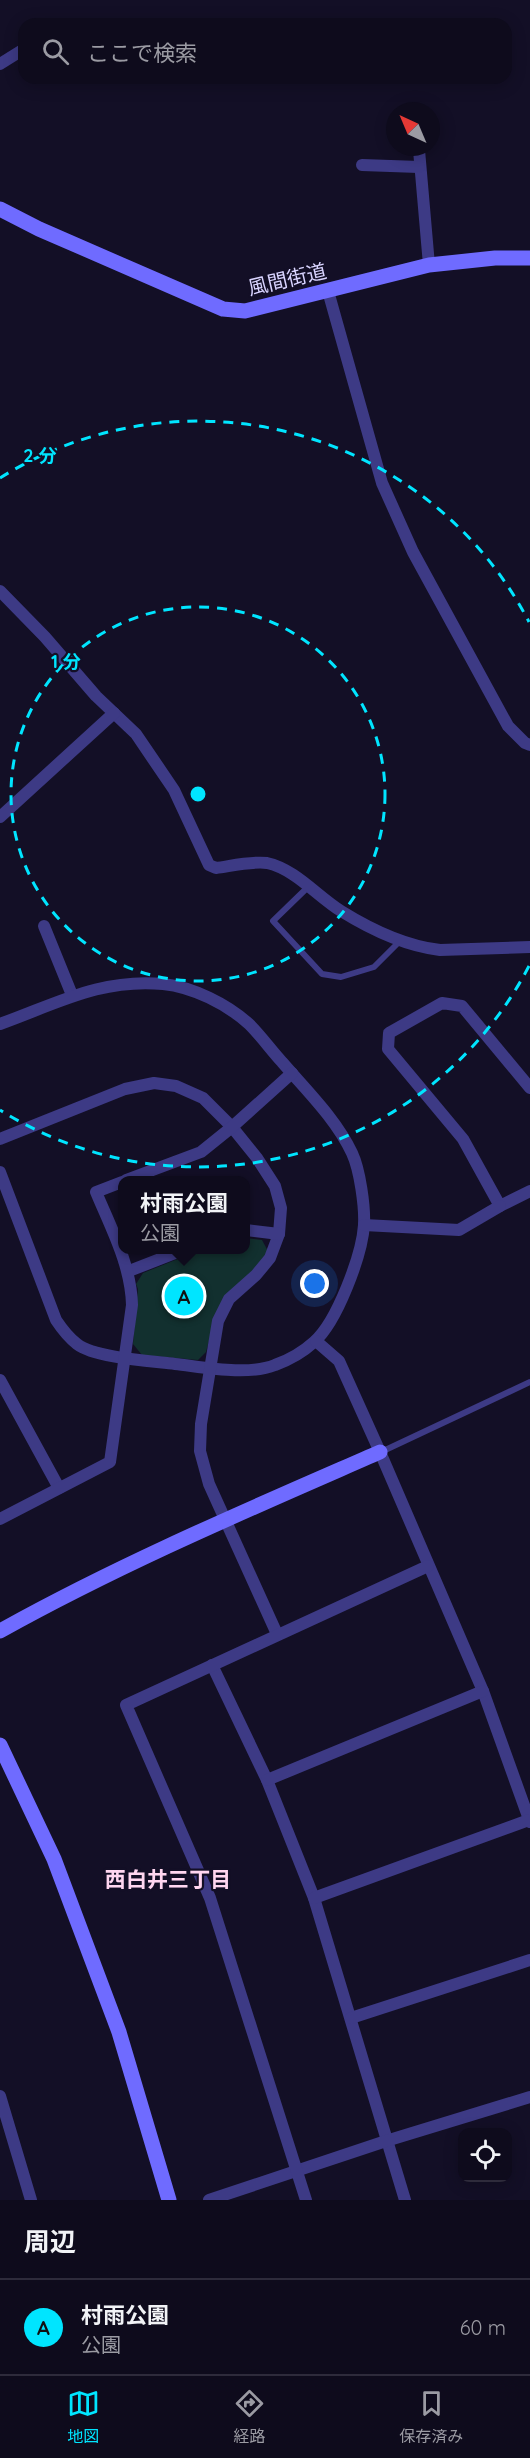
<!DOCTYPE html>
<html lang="ja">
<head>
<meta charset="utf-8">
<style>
	:root { --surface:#0e0b1c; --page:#1c1929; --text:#f1f3f6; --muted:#9b9ba3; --line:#2e2b3b; --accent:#00e5ff }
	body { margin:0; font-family:Quicksand,"Noto Sans JP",sans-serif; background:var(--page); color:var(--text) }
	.controls { position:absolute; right:18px; bottom:18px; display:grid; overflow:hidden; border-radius:12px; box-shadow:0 3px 15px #0003 }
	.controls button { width:54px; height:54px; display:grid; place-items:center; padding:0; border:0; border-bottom:2px solid var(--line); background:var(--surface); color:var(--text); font:30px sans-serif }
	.compass { position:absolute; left:386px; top:102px; width:54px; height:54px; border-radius:50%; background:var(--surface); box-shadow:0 3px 15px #0003; rotate:316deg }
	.you { position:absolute; left:315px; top:1284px; width:21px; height:21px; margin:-15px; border:4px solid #fff; border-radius:50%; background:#1a73e8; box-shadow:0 0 0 9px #1a73e833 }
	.badge { display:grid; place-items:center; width:39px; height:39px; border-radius:50%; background:var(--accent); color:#111; font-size:20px; font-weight:700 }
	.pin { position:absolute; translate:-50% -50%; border:3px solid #fff; box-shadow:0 2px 6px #0006 }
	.popup { position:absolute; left:118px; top:1176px; width:132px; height:78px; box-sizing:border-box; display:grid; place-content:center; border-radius:12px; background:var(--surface); filter:drop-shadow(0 2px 4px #0005); font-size:20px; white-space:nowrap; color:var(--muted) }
	.popup b { font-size:22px; color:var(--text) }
	.popup::after { content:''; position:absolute; left:50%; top:100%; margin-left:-12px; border:12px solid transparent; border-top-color:var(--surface) }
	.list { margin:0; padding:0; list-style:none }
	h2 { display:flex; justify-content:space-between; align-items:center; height:78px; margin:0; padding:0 24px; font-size:26px }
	h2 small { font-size:20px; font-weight:400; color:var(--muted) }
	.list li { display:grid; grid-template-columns:39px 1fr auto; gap:18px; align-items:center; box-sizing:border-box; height:96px; padding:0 24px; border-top:2px solid var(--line) }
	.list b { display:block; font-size:22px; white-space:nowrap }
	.list p { margin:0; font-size:20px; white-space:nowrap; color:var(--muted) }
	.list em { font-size:20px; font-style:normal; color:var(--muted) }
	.icon { flex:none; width:33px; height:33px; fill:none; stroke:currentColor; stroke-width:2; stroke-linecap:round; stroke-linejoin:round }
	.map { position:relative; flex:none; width:530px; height:2200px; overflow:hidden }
	.search { position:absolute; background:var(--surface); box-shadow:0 3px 15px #0003; left:18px; right:18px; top:18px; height:66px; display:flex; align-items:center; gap:15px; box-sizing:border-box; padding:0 21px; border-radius:18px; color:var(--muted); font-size:22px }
	.sheet { height:174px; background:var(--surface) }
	nav { display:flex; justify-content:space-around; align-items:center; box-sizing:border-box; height:84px; border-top:2px solid var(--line); background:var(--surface); font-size:16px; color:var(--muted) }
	nav a { display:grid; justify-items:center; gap:3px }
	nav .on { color:var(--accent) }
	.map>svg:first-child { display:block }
	.green { fill:#12302f }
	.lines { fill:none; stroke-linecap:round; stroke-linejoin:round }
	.lane { stroke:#3d3a85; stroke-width:6 }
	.street { stroke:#3d3a85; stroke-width:12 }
	.secondary { stroke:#6f6bff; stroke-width:15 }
	.ring { fill:none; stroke:#00e5ff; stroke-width:3; stroke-dasharray:10 8 }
	.labels { text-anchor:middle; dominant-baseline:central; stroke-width:4.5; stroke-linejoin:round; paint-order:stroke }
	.street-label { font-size:20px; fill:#d9d4ff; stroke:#130f26 }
	.neighbourhood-label { font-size:21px; font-weight:bold; fill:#ffd6f0; stroke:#130f26 }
	.centre { fill:#00e5ff; stroke:#130f26; stroke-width:3 }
	.ring-label { font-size:18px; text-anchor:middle; font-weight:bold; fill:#00e5ff; stroke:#130f26; stroke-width:4.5; stroke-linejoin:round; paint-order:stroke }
</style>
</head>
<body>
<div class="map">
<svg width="530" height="2200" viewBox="0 0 530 2200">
	<rect width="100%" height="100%" fill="#130f26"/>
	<!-- green -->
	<polygon class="green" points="246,1238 262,1240 269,1253 217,1312 206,1352 198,1360 142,1355 133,1344 138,1289 136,1284 143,1273 200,1250 246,1250"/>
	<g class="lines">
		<!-- lane -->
		<g class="lane">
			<polyline points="308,887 273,921 322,974 341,977 374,967 400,941"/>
			<polyline points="381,1452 530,1382"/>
		</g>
		<!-- street -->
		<g class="street">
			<polyline points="0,64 24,49"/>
			<polyline points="419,150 429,265"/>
			<polyline points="362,165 419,167"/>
			<polyline points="328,291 382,483 413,552 508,726 525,743 530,745"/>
			<path d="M 0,591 L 45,637 L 96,696 L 136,734 L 174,790 L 209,865 L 216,868 C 231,866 252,861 267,863 C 295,869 317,896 341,911 C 370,929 405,946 440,950 L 530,947"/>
			<polyline points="0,817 114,713"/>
			<polyline points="44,926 72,995"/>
			<path d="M 0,1024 C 56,1004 101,978 163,984 C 193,987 227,1004 249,1024 C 261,1036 271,1050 282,1062 C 307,1091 336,1119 352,1153 C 360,1170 365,1207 364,1225 C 362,1255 337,1322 314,1342 C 303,1352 289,1360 275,1365 C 248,1376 203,1367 175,1364 C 151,1361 95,1358 77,1344 C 68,1337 62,1329 56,1320 L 0,1172"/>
			<polyline points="530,1088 462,1006 442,1003 389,1033 388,1049 463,1139 500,1206 530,1191"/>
			<polyline points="0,1139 125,1089 154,1083 176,1086 203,1098 232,1127 257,1158 275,1186 281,1208 279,1234 270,1258 256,1275 229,1299 218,1321 201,1424 200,1451 209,1484 277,1634"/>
			<polyline points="126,1180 201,1152 232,1127 292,1073"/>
			<polyline points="364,1225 459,1230 500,1206"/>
			<polyline points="246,1230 279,1234"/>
			<polyline points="129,1271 183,1250"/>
			<polyline points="316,1341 339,1361 380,1452 483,1691 530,1822"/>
			<polyline points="0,1380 59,1488"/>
			<path d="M 0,1519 L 110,1462 L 132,1305 C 131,1265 111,1228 96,1192 L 122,1182"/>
			<polyline points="212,1665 267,1780 314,1898 405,2200"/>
			<polyline points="267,1780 483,1691"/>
			<polyline points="314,1898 529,1820"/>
			<polyline points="351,2018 530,1960"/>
			<polyline points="0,2096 31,2200"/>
			<polyline points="209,2200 386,2141 530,2097"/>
			<polyline points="306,2200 210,1898 126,1705 428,1566"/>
		</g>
		<!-- secondary -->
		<g class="secondary">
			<polyline points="0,209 39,229 223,309 245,311 429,265 495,258 530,258"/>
			<path d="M 0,1631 C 122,1563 252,1508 380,1452"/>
			<polyline points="0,1745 54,1859 119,2032 169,2200"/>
		</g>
	</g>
	<!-- distance rings -->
	<g class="ring">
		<circle cx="198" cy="794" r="187"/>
		<path d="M529 966A373 373 0 0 1 0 1110M0 478A373 373 0 0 1 529 622"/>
	</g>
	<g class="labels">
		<!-- street labels -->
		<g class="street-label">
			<text transform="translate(287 279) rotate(-13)">風間街道</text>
		</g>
		<!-- neighbourhood labels -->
		<g class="neighbourhood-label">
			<text x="168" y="1879">西白井三丁目</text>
		</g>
	</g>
	<circle cx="198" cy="794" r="9" class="centre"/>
	<g class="ring-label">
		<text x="40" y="462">2 分</text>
		<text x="66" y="668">1 分</text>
	</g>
</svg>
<div class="controls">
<button><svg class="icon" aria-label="locate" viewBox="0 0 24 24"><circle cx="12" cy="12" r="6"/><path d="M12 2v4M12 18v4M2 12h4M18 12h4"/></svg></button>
</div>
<svg class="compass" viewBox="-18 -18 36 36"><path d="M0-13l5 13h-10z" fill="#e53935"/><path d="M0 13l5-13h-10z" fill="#9b9ba3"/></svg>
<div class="you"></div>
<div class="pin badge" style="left:184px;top:1296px">A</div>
<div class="popup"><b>村雨公園</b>公園</div>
<div class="search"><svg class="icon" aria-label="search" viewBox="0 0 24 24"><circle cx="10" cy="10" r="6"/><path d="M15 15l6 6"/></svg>ここで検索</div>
</div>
<section class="sheet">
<h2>周辺<small></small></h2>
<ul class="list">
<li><span class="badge">A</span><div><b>村雨公園</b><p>公園</p></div><em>60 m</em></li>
</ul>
</section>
<nav>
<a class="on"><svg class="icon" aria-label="map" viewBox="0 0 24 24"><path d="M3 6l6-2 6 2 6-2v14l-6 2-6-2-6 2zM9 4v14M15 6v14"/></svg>地図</a>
<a><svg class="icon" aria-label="directions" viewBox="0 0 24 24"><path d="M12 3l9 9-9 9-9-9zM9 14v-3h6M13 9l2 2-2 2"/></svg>経路</a>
<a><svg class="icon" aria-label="saved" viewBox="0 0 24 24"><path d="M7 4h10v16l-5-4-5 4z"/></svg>保存済み</a>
</nav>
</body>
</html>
